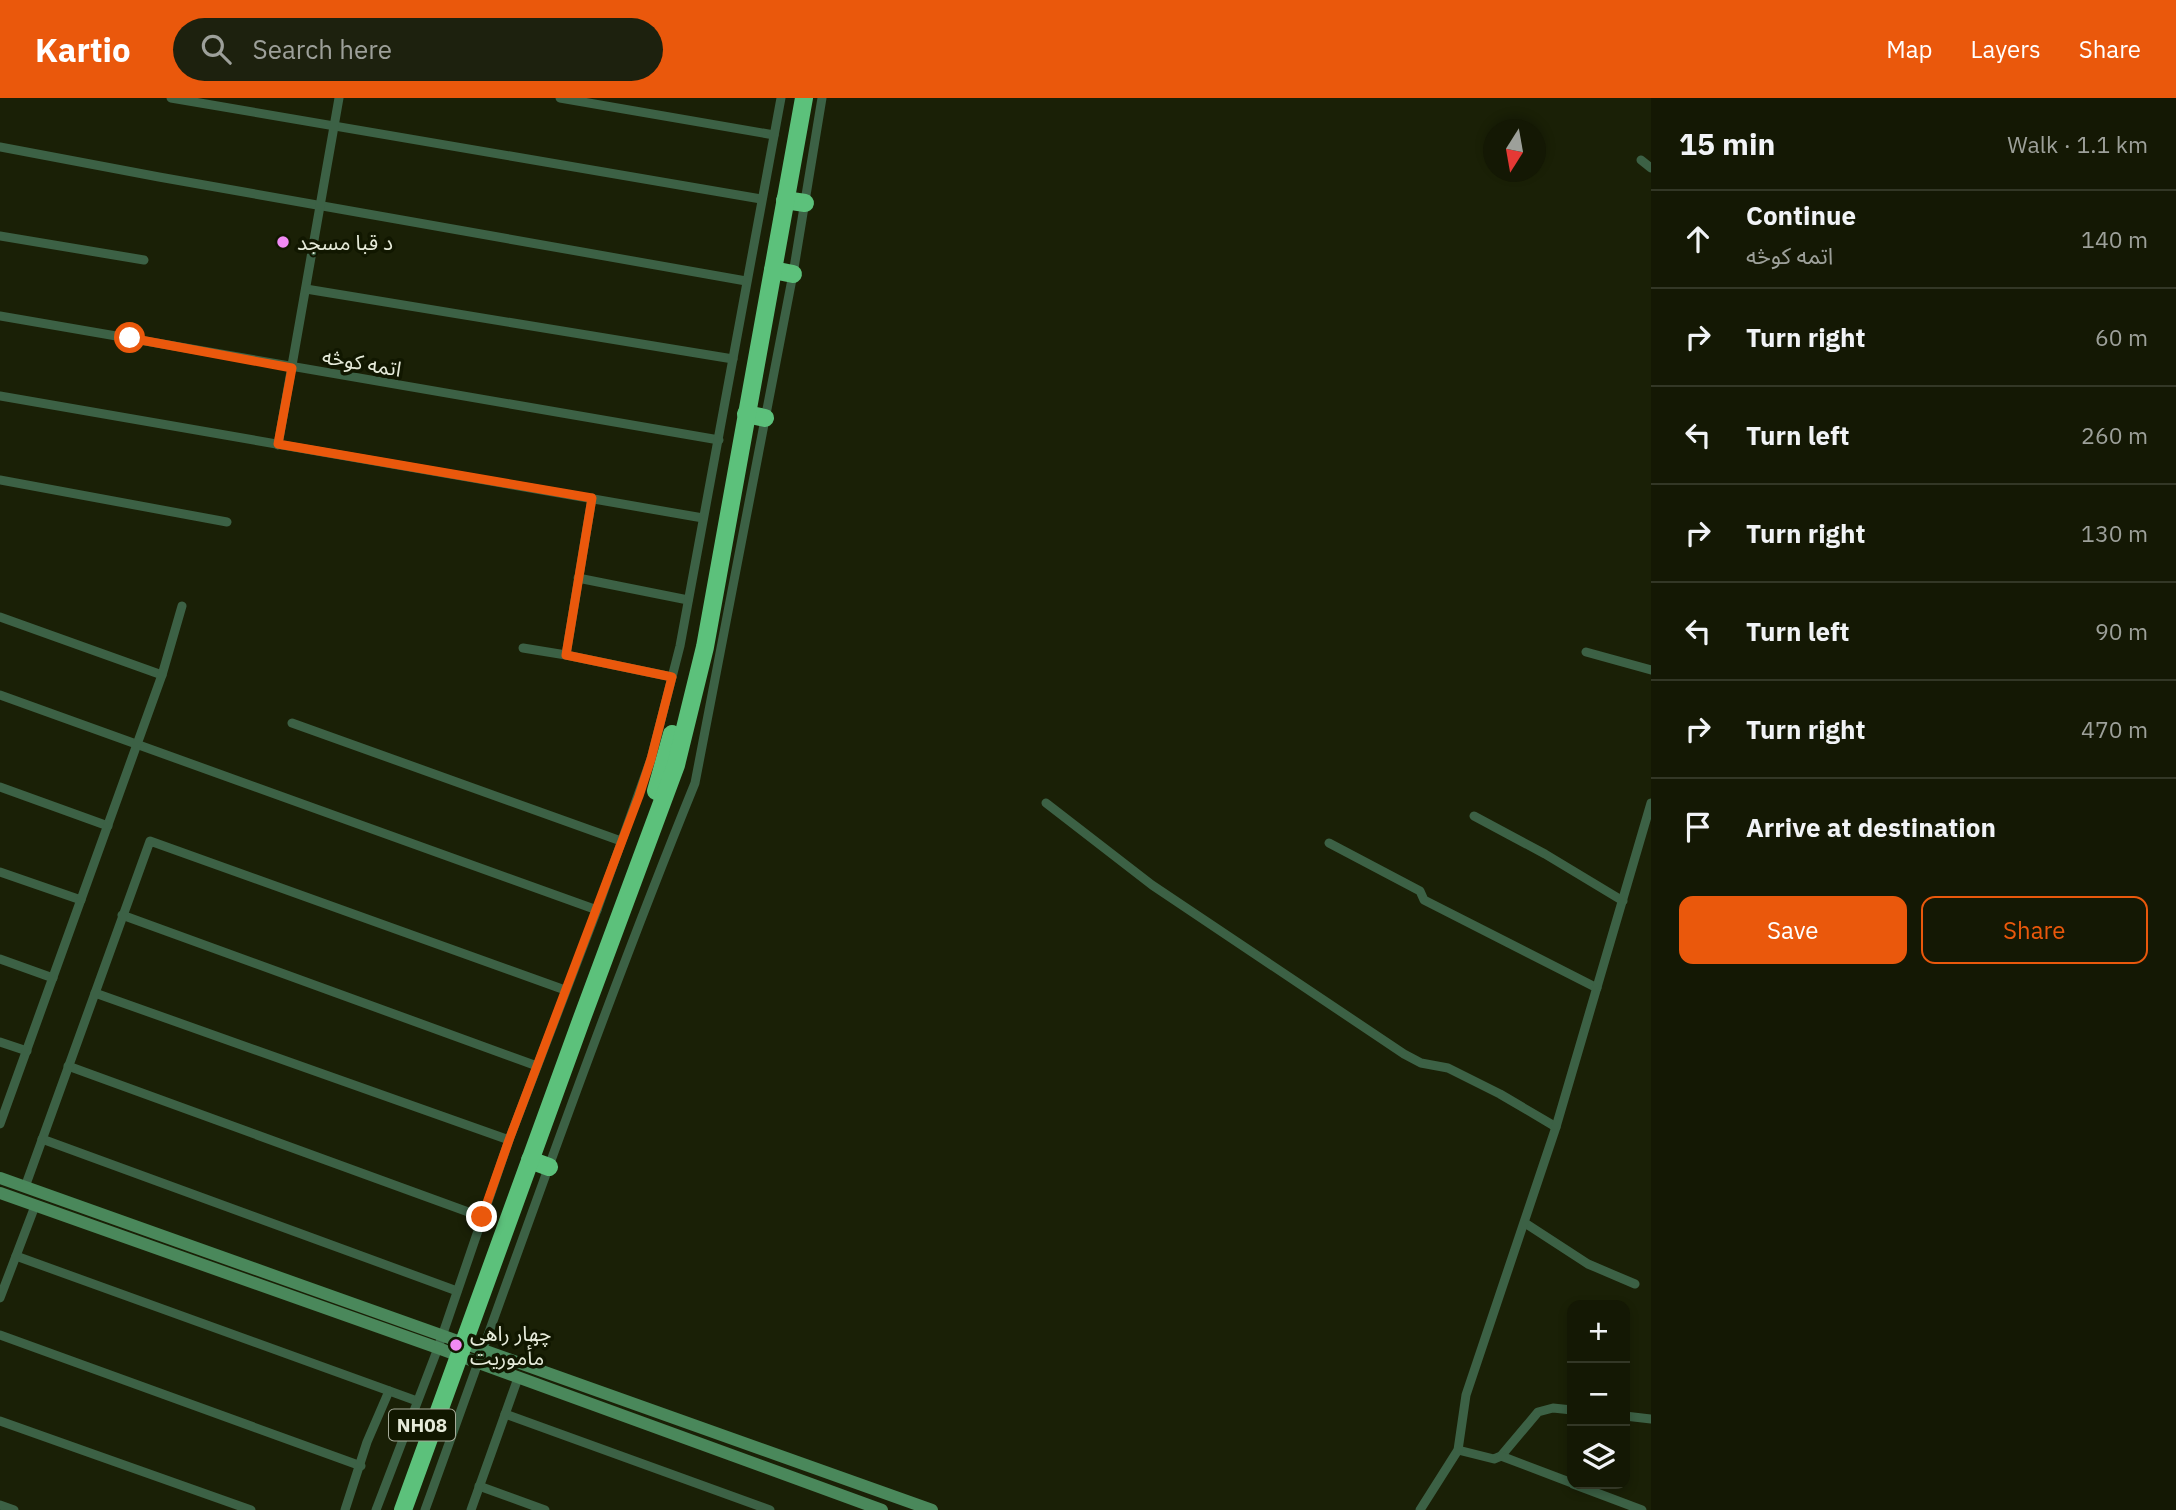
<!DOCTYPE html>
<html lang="en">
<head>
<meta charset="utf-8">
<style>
	:root { --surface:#141804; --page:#1d210e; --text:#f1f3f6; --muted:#9da09a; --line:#333726; --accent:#ea580c }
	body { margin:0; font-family:"IBM Plex Sans","Noto Sans Arabic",sans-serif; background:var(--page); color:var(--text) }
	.controls { position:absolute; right:21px; bottom:21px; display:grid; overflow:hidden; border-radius:14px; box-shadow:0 4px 10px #0003 }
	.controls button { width:63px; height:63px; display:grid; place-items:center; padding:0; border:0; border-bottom:2px solid var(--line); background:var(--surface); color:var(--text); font:35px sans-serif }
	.compass { position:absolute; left:1483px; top:21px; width:63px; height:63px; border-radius:50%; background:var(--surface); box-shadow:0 4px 10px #0003; rotate:191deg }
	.stop { position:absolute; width:21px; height:21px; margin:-16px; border:5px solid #ea580c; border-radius:50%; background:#fff }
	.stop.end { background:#ea580c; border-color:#fff; box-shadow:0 2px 7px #0008 }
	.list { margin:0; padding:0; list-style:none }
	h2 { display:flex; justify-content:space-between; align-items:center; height:91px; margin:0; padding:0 28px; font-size:30px }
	h2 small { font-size:23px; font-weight:400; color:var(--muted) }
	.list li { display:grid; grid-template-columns:46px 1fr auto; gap:21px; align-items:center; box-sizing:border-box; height:98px; padding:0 28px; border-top:2px solid var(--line) }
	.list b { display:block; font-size:26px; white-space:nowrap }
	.list p { margin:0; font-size:23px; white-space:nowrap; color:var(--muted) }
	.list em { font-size:23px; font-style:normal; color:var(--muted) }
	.actions { display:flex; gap:14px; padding:21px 28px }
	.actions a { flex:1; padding:16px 0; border:2px solid var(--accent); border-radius:14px; text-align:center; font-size:24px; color:var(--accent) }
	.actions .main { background:var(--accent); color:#fff }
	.icon { flex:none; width:38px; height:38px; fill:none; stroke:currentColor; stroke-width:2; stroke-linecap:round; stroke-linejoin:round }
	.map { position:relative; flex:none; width:1651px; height:1412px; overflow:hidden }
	header { display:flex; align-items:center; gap:42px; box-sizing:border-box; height:98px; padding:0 35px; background:var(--accent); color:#fff }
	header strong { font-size:33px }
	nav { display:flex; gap:38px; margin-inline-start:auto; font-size:24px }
	.search { width:490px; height:63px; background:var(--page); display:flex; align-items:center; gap:18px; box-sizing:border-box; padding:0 24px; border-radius:38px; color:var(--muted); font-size:26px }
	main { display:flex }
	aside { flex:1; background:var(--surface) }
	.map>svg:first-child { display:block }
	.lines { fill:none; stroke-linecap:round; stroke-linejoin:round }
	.street { stroke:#3c6145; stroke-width:9 }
	.secondary { stroke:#4a885b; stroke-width:12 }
	.highway { stroke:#5cc17b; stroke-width:18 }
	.route { stroke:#ea580c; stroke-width:9 }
	.poi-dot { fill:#f18af4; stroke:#111700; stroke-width:2.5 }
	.labels { text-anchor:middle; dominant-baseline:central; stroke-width:7; stroke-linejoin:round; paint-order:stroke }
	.shield { fill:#111700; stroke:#a6ab99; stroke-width:2 }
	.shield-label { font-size:19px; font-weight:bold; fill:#e6ebda }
	.poi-label { font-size:21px; fill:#e6ebda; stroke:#111700; text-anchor:start }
	.street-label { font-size:21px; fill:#e6ebda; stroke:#111700 }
</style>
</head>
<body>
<header>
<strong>Kartio</strong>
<div class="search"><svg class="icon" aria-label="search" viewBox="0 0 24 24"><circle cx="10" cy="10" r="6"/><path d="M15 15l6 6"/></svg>Search here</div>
<nav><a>Map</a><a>Layers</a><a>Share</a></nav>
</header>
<main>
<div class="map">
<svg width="1651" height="1412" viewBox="0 0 1651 1412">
	<rect width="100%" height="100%" fill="#1a2006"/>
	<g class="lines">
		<!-- street -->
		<g class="street">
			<polyline points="171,0 761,101"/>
			<polyline points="560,0 774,37"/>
			<polyline points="0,49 159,79 746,183"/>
			<polyline points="1641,62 1651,70"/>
			<polyline points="0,138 144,162"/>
			<polyline points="306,191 733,261"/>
			<polyline points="0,218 719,342"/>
			<polyline points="0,298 703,420"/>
			<polyline points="278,347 339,0"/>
			<polyline points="0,382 227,424"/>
			<polyline points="578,480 688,502"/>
			<polyline points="0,519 162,577"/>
			<polyline points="523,550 566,557 672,579"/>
			<polyline points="1586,554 1651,572"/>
			<polyline points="566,557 592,400"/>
			<polyline points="0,597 597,812"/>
			<polyline points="292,625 621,743"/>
			<polyline points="0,689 108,728"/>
			<polyline points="1046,705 1152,787 1404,956 1421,965 1448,970 1500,996 1556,1029"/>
			<polyline points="1474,718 1545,756 1623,803"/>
			<polyline points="1329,745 1420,793 1424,802 1597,890"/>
			<polyline points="0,774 81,802"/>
			<polyline points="122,817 537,968"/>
			<polyline points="0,861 53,880"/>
			<polyline points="95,895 509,1042"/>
			<polyline points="0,944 27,953"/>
			<polyline points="68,968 482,1119"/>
			<polyline points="0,1026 162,577 182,508"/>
			<polyline points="42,1041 457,1193"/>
			<polyline points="25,1089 150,743 565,892"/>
			<polyline points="1525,1125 1588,1166 1635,1186"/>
			<polyline points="16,1158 417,1303"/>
			<polyline points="0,1200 35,1108"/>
			<polyline points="0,1237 361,1368"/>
			<polyline points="505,1316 770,1412"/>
			<polyline points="1625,1318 1651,1321"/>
			<polyline points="0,1323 251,1412"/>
			<polyline points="1458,1352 1494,1361 1501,1358 1538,1314 1553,1310 1572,1312"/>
			<polyline points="1501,1358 1572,1385"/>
			<polyline points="1573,1386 1642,1412"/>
			<polyline points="479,1388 545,1412"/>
			<polyline points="0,1407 14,1412"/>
			<polyline points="345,1412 367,1344 389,1293"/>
			<polyline points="376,1412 438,1250 509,1042 597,812 651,661 680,548 781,0"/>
			<path d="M 425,1412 C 513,1169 598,924 695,685 L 793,176 L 822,0"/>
			<polyline points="471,1412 518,1280"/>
			<polyline points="1420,1412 1458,1352 1466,1297 1556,1029 1651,705"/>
		</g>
		<!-- secondary -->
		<g class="secondary">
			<polyline points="0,1080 932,1412"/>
			<polyline points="0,1095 438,1250 882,1412"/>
		</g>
		<!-- highway -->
		<g class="highway">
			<polyline points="785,102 805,105"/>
			<polyline points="773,172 793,176"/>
			<polyline points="746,316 765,320"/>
			<polyline points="656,693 672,636"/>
			<polyline points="530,1062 549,1069"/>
			<polyline points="403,1412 582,920 676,667 705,549 804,0"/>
		</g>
	</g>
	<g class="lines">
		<!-- route -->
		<polyline class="route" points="130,240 292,270 278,346 592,400 566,557 672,579 651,661 639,698 509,1042 482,1119"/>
	</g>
	<!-- markers -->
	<g class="poi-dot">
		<circle cx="283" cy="144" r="7"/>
		<circle cx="456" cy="1247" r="7"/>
	</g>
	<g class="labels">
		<!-- shield labels -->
		<rect class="shield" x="389" y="1311.5" width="66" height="31" rx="5"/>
		<g class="shield-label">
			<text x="422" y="1327">NH08</text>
		</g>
		<!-- poi labels -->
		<g class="poi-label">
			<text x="297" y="144">د قبا مسجد</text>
			<text x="470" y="1235">چهار راهی<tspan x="470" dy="24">مأموریت</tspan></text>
		</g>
		<!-- street labels -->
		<g class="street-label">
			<text transform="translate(362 264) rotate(10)">اتمه کوڅه</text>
		</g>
	</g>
</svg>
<div class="controls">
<button>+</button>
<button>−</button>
<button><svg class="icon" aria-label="layers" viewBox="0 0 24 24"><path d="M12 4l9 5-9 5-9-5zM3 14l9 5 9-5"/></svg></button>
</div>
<svg class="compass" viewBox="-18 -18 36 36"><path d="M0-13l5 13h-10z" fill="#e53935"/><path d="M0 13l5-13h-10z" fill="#9da09a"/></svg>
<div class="stop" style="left:130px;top:240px"></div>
<div class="stop end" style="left:482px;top:1119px"></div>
</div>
<aside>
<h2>15 min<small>Walk · 1.1 km</small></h2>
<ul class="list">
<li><svg class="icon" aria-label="ahead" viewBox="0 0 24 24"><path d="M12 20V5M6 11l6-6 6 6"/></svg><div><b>Continue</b><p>اتمه کوڅه</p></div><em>140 m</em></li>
<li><svg class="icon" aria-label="right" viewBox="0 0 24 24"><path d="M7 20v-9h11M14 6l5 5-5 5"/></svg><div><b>Turn right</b></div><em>60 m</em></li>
<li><svg class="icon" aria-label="left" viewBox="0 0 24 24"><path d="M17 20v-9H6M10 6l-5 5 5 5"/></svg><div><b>Turn left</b></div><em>260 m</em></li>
<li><svg class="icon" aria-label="right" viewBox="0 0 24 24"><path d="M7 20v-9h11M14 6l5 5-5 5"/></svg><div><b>Turn right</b></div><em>130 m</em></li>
<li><svg class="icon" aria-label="left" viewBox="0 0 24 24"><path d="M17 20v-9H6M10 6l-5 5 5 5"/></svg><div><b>Turn left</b></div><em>90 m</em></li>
<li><svg class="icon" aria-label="right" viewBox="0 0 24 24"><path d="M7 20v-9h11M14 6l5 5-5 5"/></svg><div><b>Turn right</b></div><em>470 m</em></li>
<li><svg class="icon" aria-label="arrive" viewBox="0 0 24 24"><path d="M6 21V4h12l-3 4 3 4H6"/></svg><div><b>Arrive at destination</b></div></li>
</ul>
<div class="actions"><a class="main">Save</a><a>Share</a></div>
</aside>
</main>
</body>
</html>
